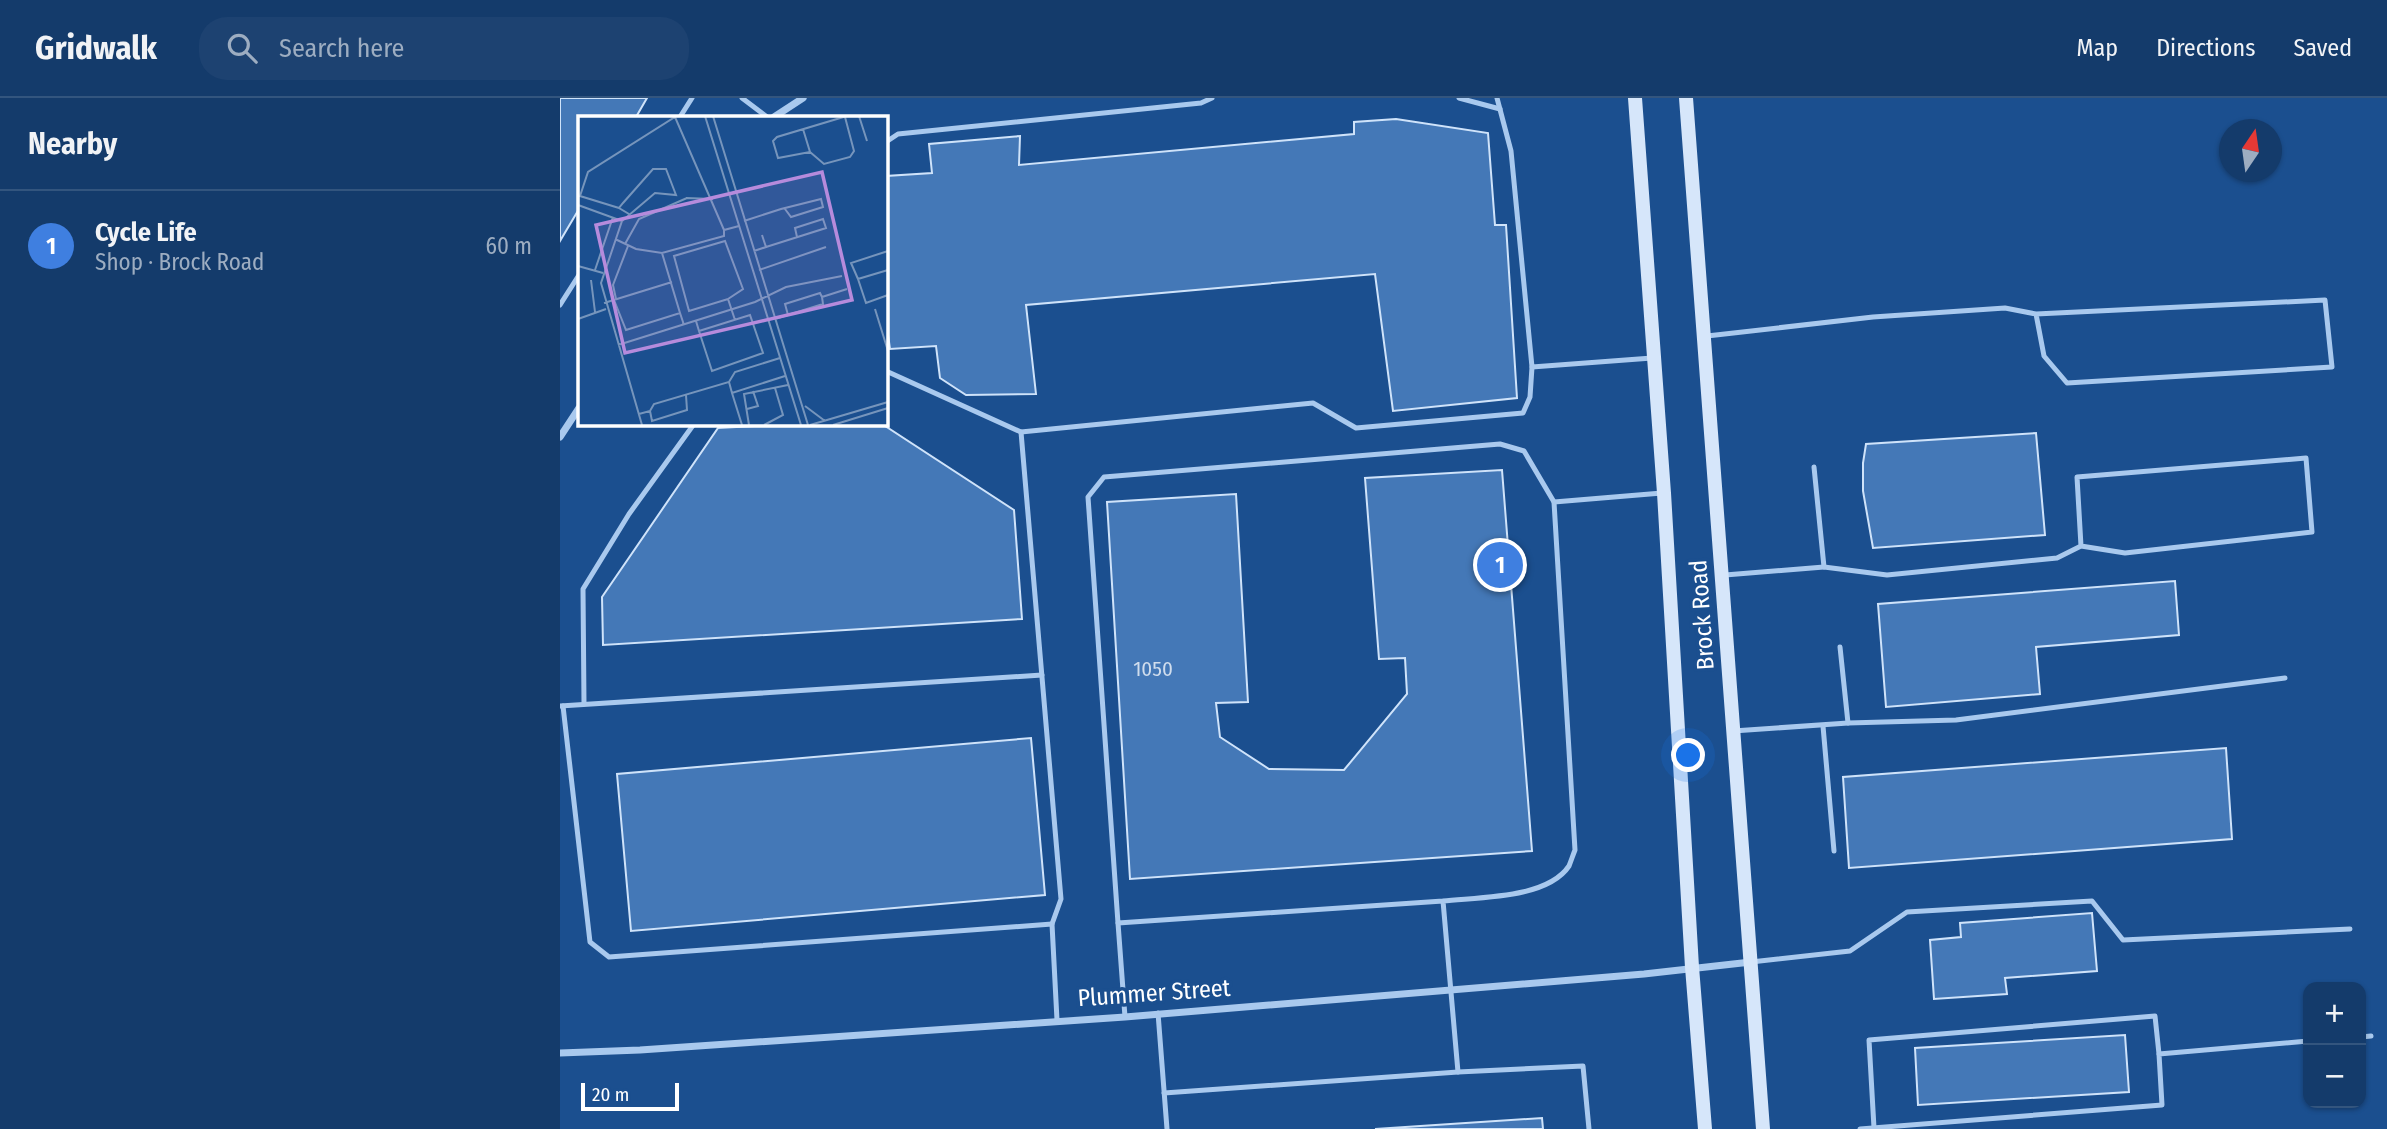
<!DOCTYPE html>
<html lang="en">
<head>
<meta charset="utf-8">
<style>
	:root { --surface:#143b6b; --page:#1d4271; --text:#f1f3f6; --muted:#9dadc1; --line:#33557e; --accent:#bca0f2 }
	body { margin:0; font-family:"Fira Sans Condensed",sans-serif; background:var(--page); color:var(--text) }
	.controls { position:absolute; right:21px; bottom:21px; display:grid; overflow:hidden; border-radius:14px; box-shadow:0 2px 5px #0004 }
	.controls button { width:63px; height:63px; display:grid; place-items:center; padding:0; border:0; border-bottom:2px solid var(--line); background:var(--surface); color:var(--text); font:35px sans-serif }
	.compass { position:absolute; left:1659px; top:21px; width:63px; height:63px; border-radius:50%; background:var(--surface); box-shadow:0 2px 5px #0004; rotate:13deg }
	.scale { position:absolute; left:21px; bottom:18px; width:98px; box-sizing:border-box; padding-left:7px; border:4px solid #fff; border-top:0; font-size:19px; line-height:24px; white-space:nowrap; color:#fff; -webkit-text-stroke:5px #1b4f8f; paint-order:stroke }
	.you { position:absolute; left:1129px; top:658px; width:24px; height:24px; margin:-18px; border:5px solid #fff; border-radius:50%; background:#1a73e8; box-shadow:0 0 0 10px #1a73e833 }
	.badge { display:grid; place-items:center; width:46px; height:46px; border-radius:50%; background:var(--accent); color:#fff; font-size:23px; font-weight:700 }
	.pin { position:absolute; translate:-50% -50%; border:4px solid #fff; box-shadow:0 2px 7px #0006 }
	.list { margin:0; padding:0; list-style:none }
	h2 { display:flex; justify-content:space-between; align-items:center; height:91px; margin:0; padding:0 28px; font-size:30px }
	h2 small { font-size:23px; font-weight:400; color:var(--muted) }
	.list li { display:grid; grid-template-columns:46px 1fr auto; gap:21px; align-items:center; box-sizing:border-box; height:112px; padding:0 28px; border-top:2px solid var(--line) }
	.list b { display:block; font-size:26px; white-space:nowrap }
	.list p { margin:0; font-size:23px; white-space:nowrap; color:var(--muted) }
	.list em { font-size:23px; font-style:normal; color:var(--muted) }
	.icon { flex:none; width:38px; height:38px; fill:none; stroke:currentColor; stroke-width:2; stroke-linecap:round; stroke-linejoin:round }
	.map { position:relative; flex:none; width:1827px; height:1031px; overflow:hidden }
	header { display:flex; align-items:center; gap:42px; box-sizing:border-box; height:98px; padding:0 35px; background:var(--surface); border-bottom:2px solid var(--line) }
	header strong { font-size:33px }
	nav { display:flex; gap:38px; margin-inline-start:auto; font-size:24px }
	.search { width:490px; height:63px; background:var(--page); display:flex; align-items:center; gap:18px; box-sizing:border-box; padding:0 24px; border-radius:28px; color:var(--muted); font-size:26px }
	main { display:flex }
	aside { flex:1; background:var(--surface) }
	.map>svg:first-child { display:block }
	.building { fill:#4478b7; stroke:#cfe3fa; stroke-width:2 }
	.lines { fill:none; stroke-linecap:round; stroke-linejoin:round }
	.lane { stroke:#a9c9ee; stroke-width:5 }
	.street { stroke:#a9c9ee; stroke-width:7 }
	.secondary { stroke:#d6e6fa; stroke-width:14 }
	.labels { text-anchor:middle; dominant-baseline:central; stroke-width:7; stroke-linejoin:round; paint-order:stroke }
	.number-label { font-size:21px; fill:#d0dded }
	.street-label { font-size:24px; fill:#fff; stroke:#1b4f8f }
	.inset-road { fill:none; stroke:#7695bc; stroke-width:2 }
	.view { fill:#b68bdc; fill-opacity:0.15; stroke:#b68bdc; stroke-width:3.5 }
	.inset-edge { fill:none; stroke:#fff; stroke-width:3.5 }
</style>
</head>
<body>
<header>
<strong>Gridwalk</strong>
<div class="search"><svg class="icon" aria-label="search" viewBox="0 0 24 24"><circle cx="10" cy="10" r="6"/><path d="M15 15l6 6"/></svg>Search here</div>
<nav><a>Map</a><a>Directions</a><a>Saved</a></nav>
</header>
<main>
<aside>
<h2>Nearby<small></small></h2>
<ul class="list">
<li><span class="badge" style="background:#3f7fe0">1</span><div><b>Cycle Life</b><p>Shop · Brock Road</p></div><em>60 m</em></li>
</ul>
</aside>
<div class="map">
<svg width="1827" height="1031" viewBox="0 0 1827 1031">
	<rect width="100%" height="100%" fill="#1b4f8f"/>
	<!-- building -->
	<g class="building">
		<polygon points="0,0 87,0 76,19 19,19 19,111 0,143"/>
		<polygon points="836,21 928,35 935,127 946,127 957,300 833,313 815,176 466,207 476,296 406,297 380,280 376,248 330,251 326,223 326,78 372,75 369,46 460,38 459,67 794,36 794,24"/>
		<polygon points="229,326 322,326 454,412 462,521 43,547 42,499 158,330"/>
		<polygon points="1476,335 1485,437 1313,450 1303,393 1303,365 1306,346"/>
		<polygon points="942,372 972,753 570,781 547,404 676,396 688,604 656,605 660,639 709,671 784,672 847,596 845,560 819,561 805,380"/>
		<polygon points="1615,483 1619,537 1476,549 1480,596 1326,609 1318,506"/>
		<polygon points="471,640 485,797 71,833 57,676"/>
		<polygon points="1666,650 1672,741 1289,770 1283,679"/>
		<polygon points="1532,815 1537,873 1445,880 1447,896 1374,901 1370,842 1401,839 1400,825"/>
		<polygon points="1565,937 1569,994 1358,1007 1355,950"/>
		<polygon points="982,1020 983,1031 815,1031"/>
	</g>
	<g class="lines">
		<!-- lane -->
		<g class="lane">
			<polyline points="182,0 207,19"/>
			<polyline points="899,0 940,11"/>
			<polyline points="937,0 951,53 972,269 1092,260"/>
			<polyline points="120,19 132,0"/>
			<polyline points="326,44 338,36 641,5 652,0"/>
			<polyline points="0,207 19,177"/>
			<polyline points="1147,238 1313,219 1445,210 1476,216 1765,202 1772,269 1507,285 1484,258 1476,216"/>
			<polyline points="326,273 461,334 753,305 796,330 963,315 970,299 972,269"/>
			<polyline points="461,334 501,801 492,826"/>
			<polyline points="994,404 1102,395"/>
			<polyline points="1264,469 1327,477 1497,460 1521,448 1565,455 1752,434 1746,360 1517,379 1521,448"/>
			<polyline points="1165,477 1264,469 1254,369"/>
			<polyline points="1280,549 1288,625"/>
			<polyline points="24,606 23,491 69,416 134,326"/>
			<polyline points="0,608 482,577"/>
			<polyline points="3,608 30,844 49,859 492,826 497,922"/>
			<polyline points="1263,628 1274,753"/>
			<polyline points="1173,633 1288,625 1396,622 1725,580"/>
			<path d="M 883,803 C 918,799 987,801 1009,768 C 1011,763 1013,757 1015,752 L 994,404 L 964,353 L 940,346 L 544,379 L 528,399 L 558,825 L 883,803 L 898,974"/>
			<polyline points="558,825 565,919"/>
			<polyline points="1191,864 1290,853 1347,814 1532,803 1563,842 1790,831"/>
			<polyline points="598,915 607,1031"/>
			<polyline points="1801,939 1811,938"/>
			<polyline points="604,995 898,974 1023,968 1029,1031"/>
			<polyline points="1314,1030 1309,942 1595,918 1599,956"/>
			<polyline points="1300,1031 1602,1007 1599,956 1748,943"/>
		</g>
		<!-- street -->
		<g class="street">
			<polyline points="214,19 243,0"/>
			<polyline points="0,339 19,310"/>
			<polyline points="0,955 80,952 565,919 1084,876 1191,864"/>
		</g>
		<!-- secondary -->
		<g class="secondary">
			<polyline points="1075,0 1104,395 1132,869 1145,1031"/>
			<polyline points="1126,0 1203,1031"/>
		</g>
	</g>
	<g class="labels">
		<!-- number labels -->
		<g class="number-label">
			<text x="593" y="571">1050</text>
		</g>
		<!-- street labels -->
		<g class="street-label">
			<text transform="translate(1142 517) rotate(-94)">Brock Road</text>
			<text transform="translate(594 895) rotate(-4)">Plummer Street</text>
		</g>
	</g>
	<!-- overview -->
	<g transform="translate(18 18)">
		<rect width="310" height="310" fill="#1b4f8f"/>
		<path class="inset-road" d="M 127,0 L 223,309M 135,0 L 230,309M 281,0 L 289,25M 225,13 L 232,36 L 200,42 L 195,25 L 199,21 L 269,0M 232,36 L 246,48 L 272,41 L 276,35 L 267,1M 108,82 L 135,83M 0,89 L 44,105M 41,92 L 2,80 L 10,56 L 97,1 L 146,114 L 161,110M 51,98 L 41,92 L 45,87 L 75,53 L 88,53 L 98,79 L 77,77 L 44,105 L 23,167 L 64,309M 166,105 L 203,93 L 243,83 L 245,91 L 213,101 L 207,93M 37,123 L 58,133 L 84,137 L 146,120 L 146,114M 47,128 L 61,103 L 109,82M 188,131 L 248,112 L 245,103 L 217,112 L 219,121M 176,135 L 188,131 L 184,119M 84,137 L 102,197M 0,150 L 25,157M 17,154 L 35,101M 181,154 L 248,131M 310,154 L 280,163 L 288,187 L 310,179M 280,163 L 273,147 L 310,135M 13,164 L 17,196M 38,183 L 35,169 L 50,130M 150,183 L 165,173 L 147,125 L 96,140 L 111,195 L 150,183 L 157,204M 36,184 L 48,214 L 102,197 L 106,209M 26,187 L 94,166M 297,193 L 310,235M 210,199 L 207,188 L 242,177 L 244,181M 0,203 L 28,193M 197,203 L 245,188 L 244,181 L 269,173M 118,205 L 121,215 L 134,255 L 185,237 L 172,199 L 121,215M 40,229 L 177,186 L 208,171 L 264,160M 151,266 L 154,277 L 207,260M 154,277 L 164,309M 227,290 L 247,305M 169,293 L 180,290 L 175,275M 72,295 L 74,305 L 109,294 L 108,279M 61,298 L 72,295 L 76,288 L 151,266 L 157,256 L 202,242M 171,309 L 166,278 L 210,269M 186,309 L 205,299 L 197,272M 232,309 L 310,286M 255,309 L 310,292"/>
		<path class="view" d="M 244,56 L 274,184 L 47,237 L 18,109 Z"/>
		<rect width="310" height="310" class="inset-edge"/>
	</g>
</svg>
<div class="controls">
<button>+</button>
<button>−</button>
</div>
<svg class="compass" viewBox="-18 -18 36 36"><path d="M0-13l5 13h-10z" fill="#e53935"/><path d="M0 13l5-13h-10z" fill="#9dadc1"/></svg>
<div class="scale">20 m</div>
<div class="you"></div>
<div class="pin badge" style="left:940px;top:467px;background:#3f7fe0">1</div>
</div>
</main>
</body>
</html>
